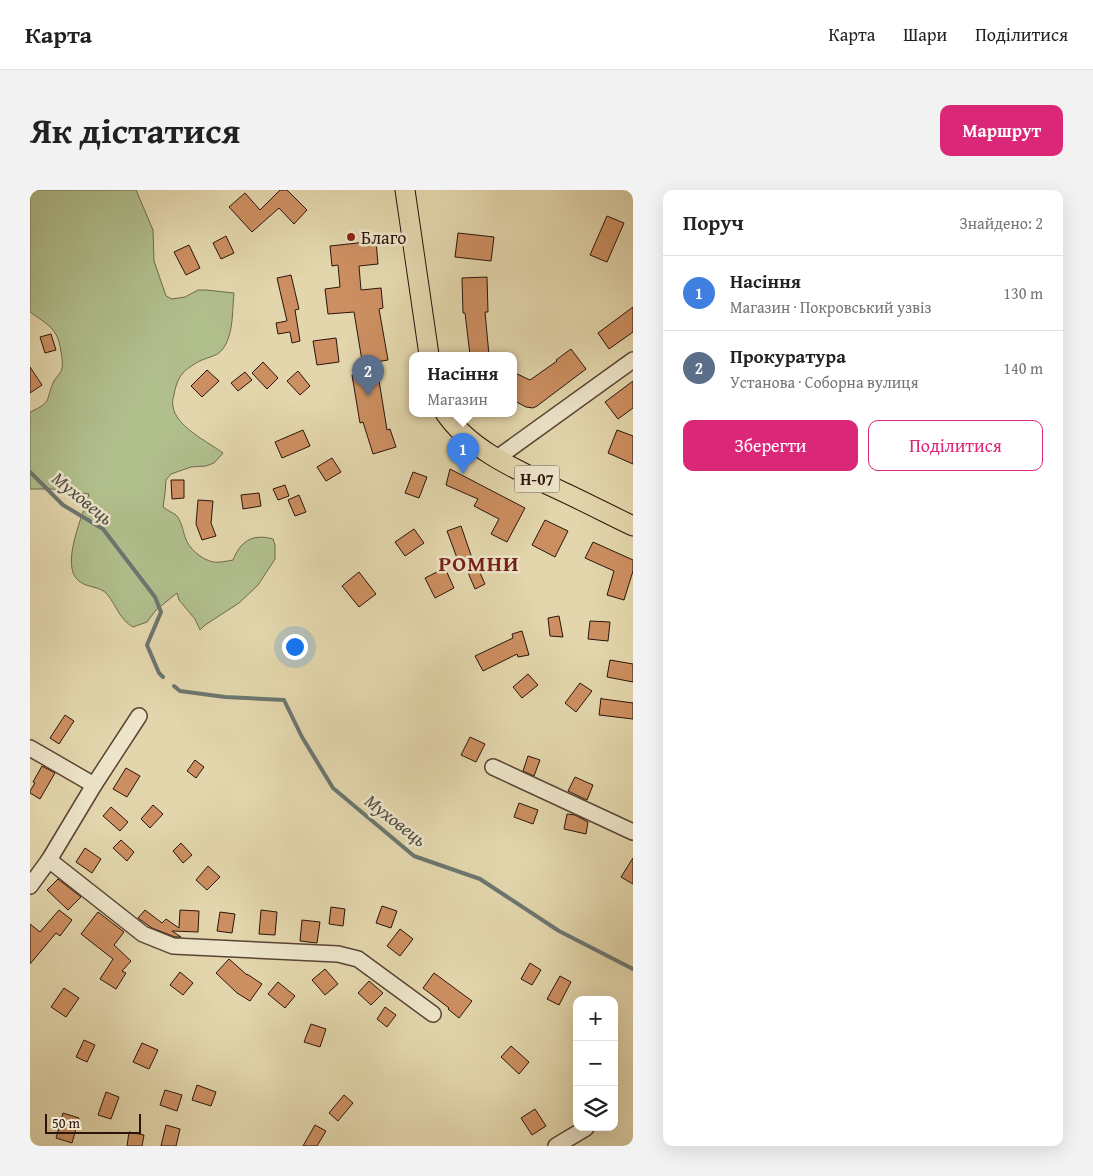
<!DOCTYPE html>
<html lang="uk">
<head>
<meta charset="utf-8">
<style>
	:root { --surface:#fff; --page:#f2f2f2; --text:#222; --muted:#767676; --line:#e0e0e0; --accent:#db2777 }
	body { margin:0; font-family:"Gentium Book Plus",serif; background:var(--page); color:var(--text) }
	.controls { position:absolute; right:15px; bottom:15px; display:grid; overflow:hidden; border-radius:10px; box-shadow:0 5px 20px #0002 }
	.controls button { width:45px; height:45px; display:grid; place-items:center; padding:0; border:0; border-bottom:1px solid var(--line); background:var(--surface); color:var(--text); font:25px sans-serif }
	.scale { position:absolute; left:15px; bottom:12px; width:96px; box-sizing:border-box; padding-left:5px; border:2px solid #2b140c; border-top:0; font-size:14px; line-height:18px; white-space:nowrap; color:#2b140c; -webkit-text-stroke:4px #ede4c9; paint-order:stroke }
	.you { position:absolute; left:264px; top:456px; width:18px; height:18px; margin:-12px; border:4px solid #fff; border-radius:50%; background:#1a73e8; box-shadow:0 0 0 8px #1a73e833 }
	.badge { display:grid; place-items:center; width:32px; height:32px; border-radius:50%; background:var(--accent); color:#fff; font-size:16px; font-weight:700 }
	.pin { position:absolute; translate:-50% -41px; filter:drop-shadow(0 1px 2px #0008) }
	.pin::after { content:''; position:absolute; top:26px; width:18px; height:15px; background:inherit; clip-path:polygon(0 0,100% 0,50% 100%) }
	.popup { position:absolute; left:379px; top:162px; width:108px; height:65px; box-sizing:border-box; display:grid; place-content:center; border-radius:10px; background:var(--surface); filter:drop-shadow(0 1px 4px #0005); font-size:16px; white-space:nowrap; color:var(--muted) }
	.popup b { font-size:19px; color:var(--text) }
	.popup::after { content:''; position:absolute; left:50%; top:100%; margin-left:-10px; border:10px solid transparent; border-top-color:var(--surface) }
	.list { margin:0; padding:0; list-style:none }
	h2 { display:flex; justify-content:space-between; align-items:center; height:65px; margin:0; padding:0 20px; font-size:21px }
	h2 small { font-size:16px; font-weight:400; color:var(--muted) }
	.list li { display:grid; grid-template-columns:32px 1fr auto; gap:15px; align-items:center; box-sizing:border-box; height:75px; padding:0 20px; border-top:1px solid var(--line) }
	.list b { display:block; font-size:19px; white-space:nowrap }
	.list p { margin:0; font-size:16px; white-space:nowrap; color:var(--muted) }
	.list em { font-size:16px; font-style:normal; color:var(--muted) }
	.actions { display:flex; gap:10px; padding:15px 20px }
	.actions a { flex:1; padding:11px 0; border:1px solid var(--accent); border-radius:10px; text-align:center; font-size:18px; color:var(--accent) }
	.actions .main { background:var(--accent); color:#fff }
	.icon { flex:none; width:28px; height:28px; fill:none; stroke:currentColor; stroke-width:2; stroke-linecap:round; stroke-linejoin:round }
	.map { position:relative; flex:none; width:603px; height:956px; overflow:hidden; border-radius:10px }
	header { display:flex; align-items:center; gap:30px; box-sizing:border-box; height:70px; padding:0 25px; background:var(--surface); border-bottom:1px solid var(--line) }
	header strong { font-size:24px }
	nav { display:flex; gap:28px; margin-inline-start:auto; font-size:18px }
	.intro { display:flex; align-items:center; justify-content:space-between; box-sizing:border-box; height:120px; padding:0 30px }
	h1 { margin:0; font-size:35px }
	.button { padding:12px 22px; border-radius:10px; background:var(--accent); color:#fff; font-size:18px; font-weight:700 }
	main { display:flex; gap:30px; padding:0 30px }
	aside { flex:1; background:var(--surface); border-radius:10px; box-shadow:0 5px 20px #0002 }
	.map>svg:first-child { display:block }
	.green { fill:#b0be8c; stroke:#6e694c }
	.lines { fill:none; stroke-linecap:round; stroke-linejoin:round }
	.stream { stroke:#6c766f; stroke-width:4 }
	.building { fill:#cc8f61; stroke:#2b140c }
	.minor-casing { stroke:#594434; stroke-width:18 }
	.major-casing { stroke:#2b140c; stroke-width:21 }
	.minor { stroke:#ede4c9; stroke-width:15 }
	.major { stroke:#e3d6ac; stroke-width:19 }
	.poi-dot { fill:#8f2418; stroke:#ede4c9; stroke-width:2 }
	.labels { text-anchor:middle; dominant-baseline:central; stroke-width:5; stroke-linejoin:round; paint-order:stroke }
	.shield { fill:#ede4c9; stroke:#655245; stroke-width:1 }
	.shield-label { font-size:16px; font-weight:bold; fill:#2b140c }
	.poi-label { font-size:18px; fill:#2b140c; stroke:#ede4c9; text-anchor:start }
	.water-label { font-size:19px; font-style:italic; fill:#514d46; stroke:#ede4c9 }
	.district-label { font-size:22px; font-weight:bold; letter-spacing:1px; fill:#7a1f14; stroke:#ede4c9 }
</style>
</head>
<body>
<header>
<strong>Карта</strong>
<nav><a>Карта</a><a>Шари</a><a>Поділитися</a></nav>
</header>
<div class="intro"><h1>Як дістатися</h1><a class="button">Маршрут</a></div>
<main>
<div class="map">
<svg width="603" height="956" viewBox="0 0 603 956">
	<rect width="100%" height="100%" fill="#e3d6ac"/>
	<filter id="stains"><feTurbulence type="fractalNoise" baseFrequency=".004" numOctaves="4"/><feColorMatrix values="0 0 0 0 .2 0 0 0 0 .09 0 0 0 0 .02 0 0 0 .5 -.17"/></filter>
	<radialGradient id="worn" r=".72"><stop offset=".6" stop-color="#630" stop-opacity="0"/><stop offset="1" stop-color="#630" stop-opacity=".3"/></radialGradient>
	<!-- green -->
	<path class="green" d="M 0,0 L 106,0 L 123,40 L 124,71 L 136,106 L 142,109 L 155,107 L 168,100 L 176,100 L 204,103 C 202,121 204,145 192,160 C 187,166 179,167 172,170 C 167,172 156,179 153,183 C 148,188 145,198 144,205 C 143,208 142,212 143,216 C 145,236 178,252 193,263 L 184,273 L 176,276 L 161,277 L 141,284 L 136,290 L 135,303 L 133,317 C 137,320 143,323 146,325 C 151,330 153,340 155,347 C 159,359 171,369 183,372 C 189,373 197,371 203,370 C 210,352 222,343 243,349 L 245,355 L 245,369 L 228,395 L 209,413 L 175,435 L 170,440 L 165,429 L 149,410 L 147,403 L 126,420 L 117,432 L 103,437 C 90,430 86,415 77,404 C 70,396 57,398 49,391 C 29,376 54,323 59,304 L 22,299 L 0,299 L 0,222 C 23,212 15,210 24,191 C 27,186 31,183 32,178 C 33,173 32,167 31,162 C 28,138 18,135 0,122 Z"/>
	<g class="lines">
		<!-- stream -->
		<g class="stream">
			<polyline points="0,282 33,315 73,339 125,407 131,422 117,455 129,483 133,487"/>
			<polyline points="144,496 150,501 195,507 254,510 272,547 303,598 384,666 450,689 529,741 603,779"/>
		</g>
	</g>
	<!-- building -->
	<g class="building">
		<polygon points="250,0 257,0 277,20 264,34 249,18 222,42 199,17 215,3 230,20"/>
		<polygon points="577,26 594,33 577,72 560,65"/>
		<polygon points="428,43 464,47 461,71 425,67"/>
		<polygon points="196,46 204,63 191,69 183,53"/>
		<polygon points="346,51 348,74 329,76 331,100 351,98 353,118 349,119 358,170 346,172 357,240 360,239 366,257 343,264 333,232 330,233 322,185 334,183 324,122 298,124 295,99 310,97 308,75 302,76 300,56"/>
		<polygon points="159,55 170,78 156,85 144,62"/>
		<polygon points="261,85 269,119 265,120 270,151 262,153 260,142 248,144 246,133 257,131 247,88"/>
		<polygon points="457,87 458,122 455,122 459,165 440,165 435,123 433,123 432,88"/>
		<polygon points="603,117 603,142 579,159 568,143"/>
		<polygon points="21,144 26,160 15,163 10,147"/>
		<polygon points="306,148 309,172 287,175 283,151"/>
		<polygon points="541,159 556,179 507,216 503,218 496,217 483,210 483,182 500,190 527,171 526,170"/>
		<polygon points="233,172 248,188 237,199 222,183"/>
		<polygon points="0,177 12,195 0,203"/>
		<polygon points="177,180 189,191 172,207 161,196"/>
		<polygon points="268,181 280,196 270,205 257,191"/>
		<polygon points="215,182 222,190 208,201 201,193"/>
		<polygon points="603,191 603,218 588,229 575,212"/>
		<polygon points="273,240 280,256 252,268 245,252"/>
		<polygon points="587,240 603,246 603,274 578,263"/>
		<polygon points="302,268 311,282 296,291 287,277"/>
		<polygon points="420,279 495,318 477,352 461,344 469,329 444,316 448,309 416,295"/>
		<polygon points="383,282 397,287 389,308 375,303"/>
		<polygon points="141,290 154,290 154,308 142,309"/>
		<polygon points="255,295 259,306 248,310 243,299"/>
		<polygon points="229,303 231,316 213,319 211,305"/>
		<polygon points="269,305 276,322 265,326 258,310"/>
		<polygon points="168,310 183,311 181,333 186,346 172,350 166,334"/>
		<polygon points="515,330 538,341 525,367 502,355"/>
		<polygon points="431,336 442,368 443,367 455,394 445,399 431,366 427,368 417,341"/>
		<polygon points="384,339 394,353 375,366 365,352"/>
		<polygon points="563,352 603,370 603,381 594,410 577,405 584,381 555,368"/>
		<polygon points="415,378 424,398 405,408 395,388"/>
		<polygon points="329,382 346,404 329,417 312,396"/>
		<polygon points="529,426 533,447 520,446 518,428"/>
		<polygon points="560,431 580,432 578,451 558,449"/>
		<polygon points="492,441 499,465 488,467 487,464 453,481 445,466 483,448 482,444"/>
		<polygon points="580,470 603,474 603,492 577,487"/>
		<polygon points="498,484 508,495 492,508 483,497"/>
		<polygon points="550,493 562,501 546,522 535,513"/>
		<polygon points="571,508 573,509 603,513 603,529 569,525"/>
		<polygon points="35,525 44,531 29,554 20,548"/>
		<polygon points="440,547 455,554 446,572 431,565"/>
		<polygon points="498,566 510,570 504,586 493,581"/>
		<polygon points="165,570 174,577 166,588 157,581"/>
		<polygon points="12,576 25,583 10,609 0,603 0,601 5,593 3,592"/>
		<polygon points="96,578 110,586 97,607 83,599"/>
		<polygon points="545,587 563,595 557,610 538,601"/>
		<polygon points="489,613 508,620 503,634 484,627"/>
		<polygon points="123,615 133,624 120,638 111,629"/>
		<polygon points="81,617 98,632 90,641 73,626"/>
		<polygon points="537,624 545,625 558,632 556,644 534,639"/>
		<polygon points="91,650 104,662 97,671 83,658"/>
		<polygon points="151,653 162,665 153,673 143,661"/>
		<polygon points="55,658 71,669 62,683 46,672"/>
		<polygon points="603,668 603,694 591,687"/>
		<polygon points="178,676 190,687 177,700 166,690"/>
		<polygon points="28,689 51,707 38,720 17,700"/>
		<polygon points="352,716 367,721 361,738 346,733"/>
		<polygon points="301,717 315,719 313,736 299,734"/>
		<polygon points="29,720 42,730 30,746 26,743 0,774 0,734 10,742"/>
		<polygon points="115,720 132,733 136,729 149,738 150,720 169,721 168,742 142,741 151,747 145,747 122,738 108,728"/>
		<polygon points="231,720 247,722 245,745 229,744"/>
		<polygon points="68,722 94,742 84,755 101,771 92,781 96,783 86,799 70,789 83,769 51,744"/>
		<polygon points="190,722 205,724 202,743 187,741"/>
		<polygon points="272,730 290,732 287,753 270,751"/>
		<polygon points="370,739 383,749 370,766 357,756"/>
		<polygon points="199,769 217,785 217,784 232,794 220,811 207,803 186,783"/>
		<polygon points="500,773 511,780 502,795 491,789"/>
		<polygon points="295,779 308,794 295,805 282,790"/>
		<polygon points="150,782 163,793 153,805 140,795"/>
		<polygon points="404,783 442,811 429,828 418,819 419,818 393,798"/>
		<polygon points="530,786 541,792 529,815 517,809"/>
		<polygon points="339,791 353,803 341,815 328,803"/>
		<polygon points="248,792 265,806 255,818 238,804"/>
		<polygon points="34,798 49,808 36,827 21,817"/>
		<polygon points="355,817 366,825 357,837 347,829"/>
		<polygon points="281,834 296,839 290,857 274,852"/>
		<polygon points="54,850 65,855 57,872 46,867"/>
		<polygon points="112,853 128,860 119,879 103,872"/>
		<polygon points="481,856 499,872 489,884 471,867"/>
		<polygon points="167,895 186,902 181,916 162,910"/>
		<polygon points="135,900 152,905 147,921 130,915"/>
		<polygon points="76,902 89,907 81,929 68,925"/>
		<polygon points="314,905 323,913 308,931 299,923"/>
		<polygon points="505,919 516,936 502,945 491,928"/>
		<polygon points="33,923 49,928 42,953 26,948"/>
		<polygon points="136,935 150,939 146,956 131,956"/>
		<polygon points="285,935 296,941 287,956 273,956"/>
		<polygon points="99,942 114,945 112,956 97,956"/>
	</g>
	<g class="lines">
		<!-- minor casing -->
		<g class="minor-casing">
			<g id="minor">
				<polyline points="467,268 603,170"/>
				<polyline points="0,558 64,595"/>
				<polyline points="463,577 603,642"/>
				<polyline points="19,670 113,744 143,756 308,764 328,769 403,824"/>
				<polyline points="0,696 19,670 64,595 109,526"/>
				<polyline points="526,956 556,938"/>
			</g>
		</g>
		<!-- major casing -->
		<g class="major-casing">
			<g id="major">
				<polyline points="375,0 399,165"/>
				<path d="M 415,223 C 440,260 489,281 527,299 C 553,311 578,324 603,336"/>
			</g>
		</g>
		<!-- minor -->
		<use href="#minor" class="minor"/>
		<!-- major -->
		<use href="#major" class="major"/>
	</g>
	<!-- markers -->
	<circle class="poi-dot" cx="321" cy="47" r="5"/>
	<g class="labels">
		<!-- shield labels -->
		<rect class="shield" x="484.5" y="275.5" width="45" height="27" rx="4"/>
		<g class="shield-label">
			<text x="507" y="289">Н-07</text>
		</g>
		<!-- poi labels -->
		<g class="poi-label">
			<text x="331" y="47">Благо</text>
		</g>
		<!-- water labels -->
		<g class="water-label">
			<text transform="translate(53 308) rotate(39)">Муховець</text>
			<text transform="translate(366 630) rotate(38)">Муховець</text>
		</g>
		<!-- district labels -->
		<g class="district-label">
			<text x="449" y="373">РОМНИ</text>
		</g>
	</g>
	<rect width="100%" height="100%" filter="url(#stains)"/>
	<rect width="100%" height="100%" fill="url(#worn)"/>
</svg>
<div class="controls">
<button>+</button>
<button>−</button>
<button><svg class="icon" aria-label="layers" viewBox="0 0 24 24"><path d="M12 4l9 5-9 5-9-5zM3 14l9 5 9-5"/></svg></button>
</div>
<div class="scale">50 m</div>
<div class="you"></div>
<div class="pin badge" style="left:433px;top:284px;background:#3f7fe0">1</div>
<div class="popup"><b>Насіння</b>Магазин</div>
<div class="pin badge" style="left:338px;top:206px;background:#5c6f8a">2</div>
</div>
<aside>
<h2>Поруч<small>Знайдено: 2</small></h2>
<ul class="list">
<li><span class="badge" style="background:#3f7fe0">1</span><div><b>Насіння</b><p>Магазин · Покровський узвіз</p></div><em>130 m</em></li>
<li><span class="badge" style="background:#5c6f8a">2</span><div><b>Прокуратура</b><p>Установа · Соборна вулиця</p></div><em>140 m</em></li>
</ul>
<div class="actions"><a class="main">Зберегти</a><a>Поділитися</a></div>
</aside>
</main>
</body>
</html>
